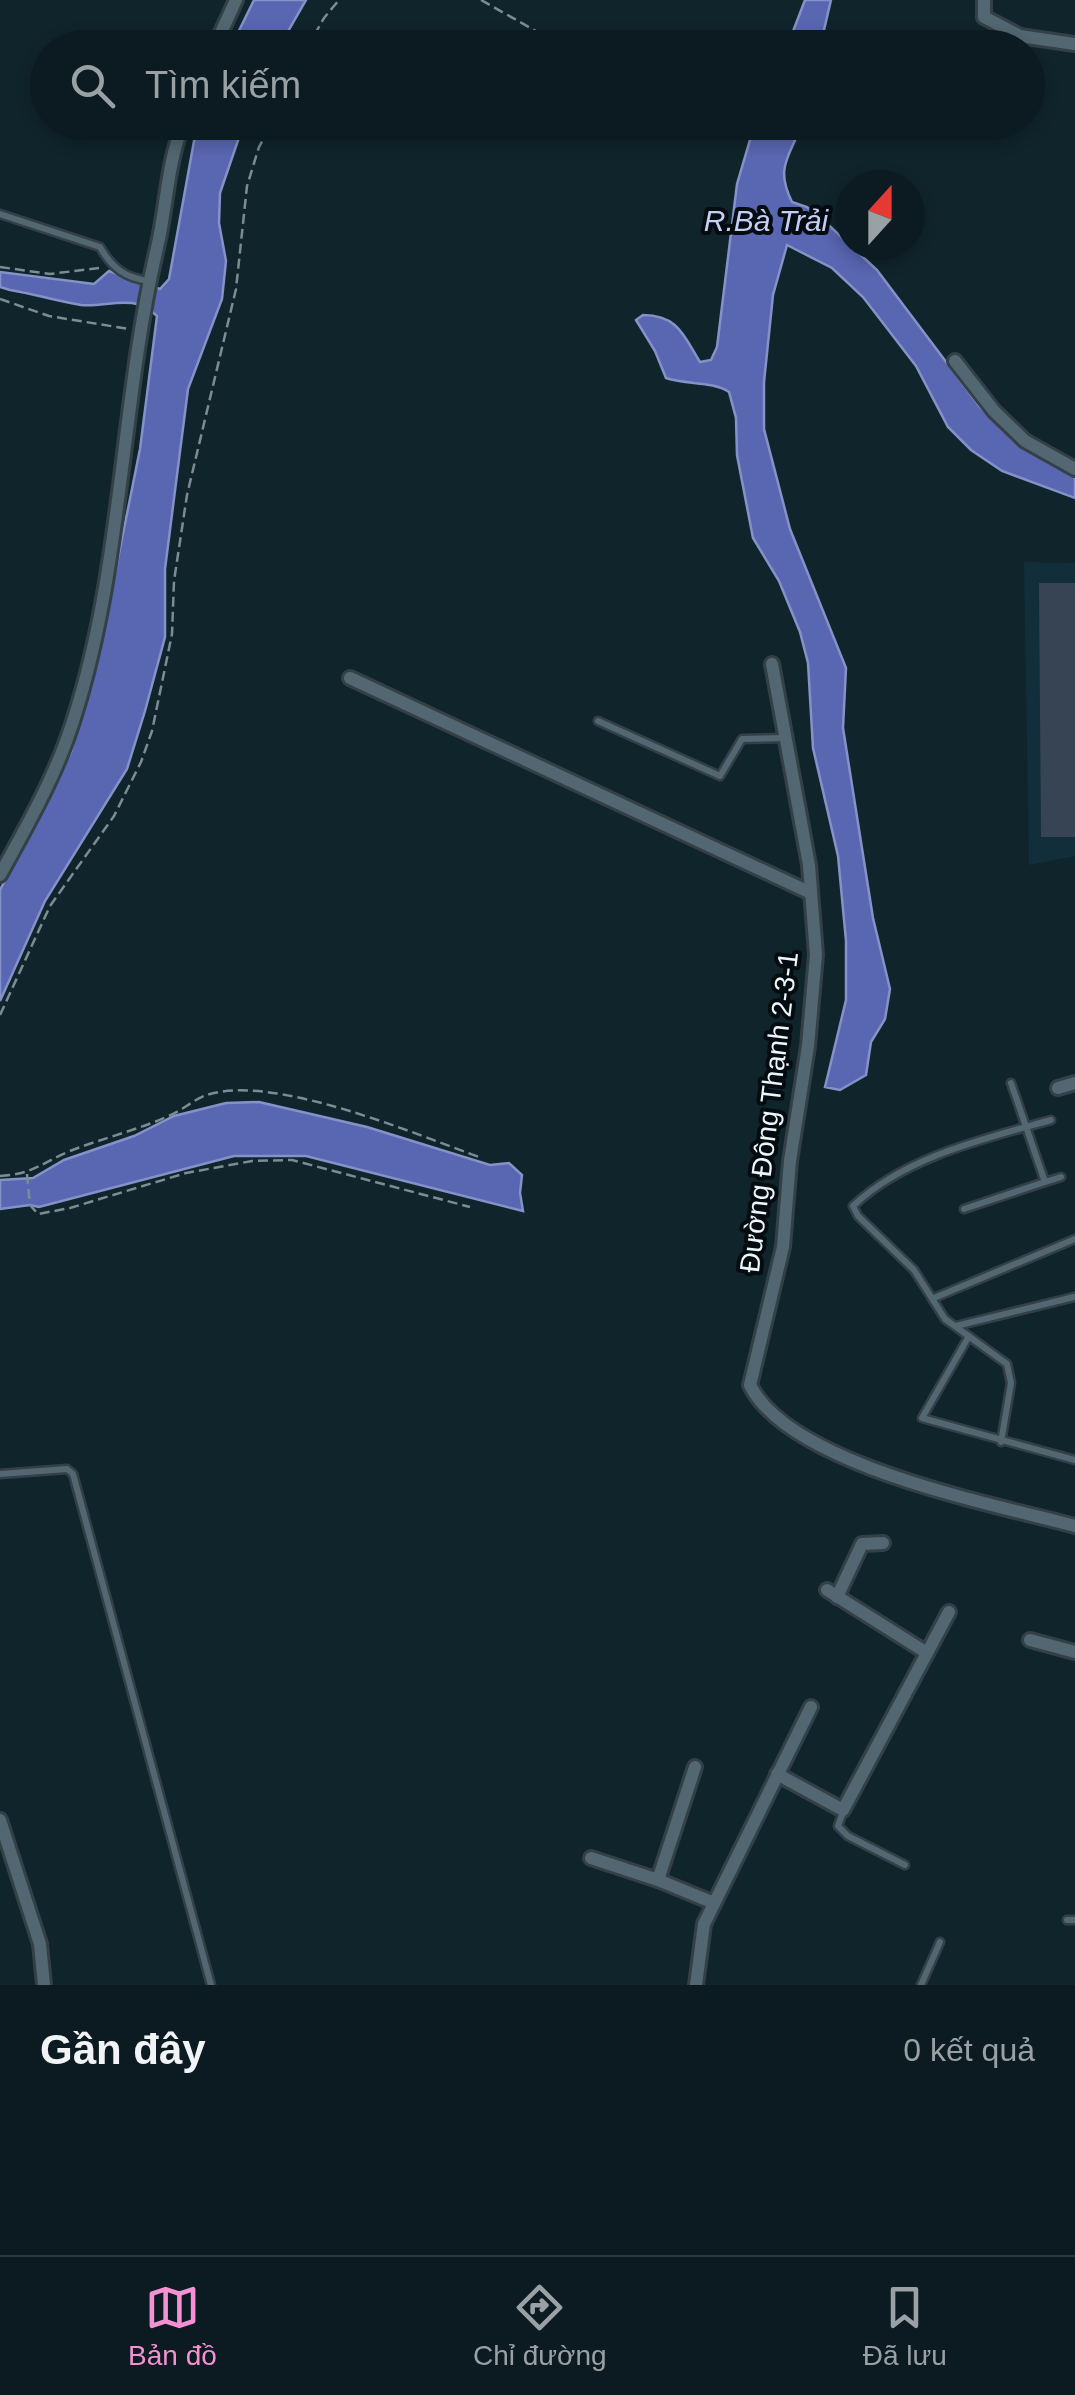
<!DOCTYPE html>
<html lang="vi">
<head>
<meta charset="utf-8">
<style>
	:root { --surface:#0c1b21; --page:#1a282e; --text:#f1f3f6; --muted:#9aa1a5; --line:#2c393f; --accent:#f591d2 }
	body { margin:0; font-family:Helvetica,sans-serif; background:var(--page); color:var(--text) }
	.compass { position:absolute; left:835px; top:170px; width:90px; height:90px; border-radius:50%; background:var(--surface); box-shadow:0 5px 15px #0003; rotate:21deg }
	.list { margin:0; padding:0; list-style:none }
	h2 { display:flex; justify-content:space-between; align-items:center; height:130px; margin:0; padding:0 40px; font-size:42px }
	h2 small { font-size:32px; font-weight:400; color:var(--muted) }
	.icon { flex:none; width:55px; height:55px; fill:none; stroke:currentColor; stroke-width:2; stroke-linecap:round; stroke-linejoin:round }
	.map { position:relative; flex:none; width:1075px; height:1985px; overflow:hidden }
	.search { position:absolute; background:var(--surface); box-shadow:0 5px 15px #0003; left:30px; right:30px; top:30px; height:110px; display:flex; align-items:center; gap:25px; box-sizing:border-box; padding:0 35px; border-radius:55px; color:var(--muted); font-size:38px }
	.sheet { height:270px; background:var(--surface) }
	nav { display:flex; justify-content:space-around; align-items:center; box-sizing:border-box; height:140px; border-top:2px solid var(--line); background:var(--surface); font-size:28px; color:var(--muted) }
	nav a { display:grid; justify-items:center; gap:5px }
	nav .on { color:var(--accent) }
	.map>svg:first-child { display:block }
	.built { fill:#122e3a }
	.water { fill:#5966b1; stroke:#8592c8; stroke-width:2.5 }
	.building { fill:#374453 }
	.lines { fill:none; stroke-linecap:round; stroke-linejoin:round }
	.service-casing { stroke:#344047; stroke-width:11 }
	.minor-casing { stroke:#344047; stroke-width:18 }
	.path { stroke:#7c8c93; stroke-width:2.5; stroke-dasharray:10 5; stroke-linecap:butt }
	.service { stroke:#526771; stroke-width:6 }
	.minor { stroke:#526771; stroke-width:12 }
	.labels { text-anchor:middle; dominant-baseline:central; stroke-width:8; stroke-linejoin:round; paint-order:stroke }
	.street-label { font-size:28px; fill:#ebf7fd; stroke:#050c10 }
	.water-label { font-size:30px; font-style:italic; fill:#c4cff8; stroke:#050c10 }
</style>
</head>
<body>
<div class="map">
<svg width="1075" height="1985" viewBox="0 0 1075 1985">
	<rect width="100%" height="100%" fill="#10242c"/>
	<!-- built -->
	<polygon class="built" points="1024,562 1075,563 1075,856 1029,865"/>
	<!-- water -->
	<g class="water">
		<polygon points="254,0 306,0 279,47 231,47"/>
		<polygon points="805,0 831,0 820,47 787,47"/>
		<path d="M 200,123 L 244,123 L 220,193 L 219,223 L 226,261 L 222,299 L 188,389 L 165,569 L 165,637 L 145,711 L 127,769 L 45,901 L 0,1001 L 0,890 L 71,752 L 101,643 L 140,449 L 157,316 C 133,292 107,308 81,305 C 57,301 34,294 10,290 L 0,287 L 0,272 L 94,284 L 109,271 L 160,289 L 169,279 L 194,141 Z"/>
		<path d="M 755,123 L 802,123 C 791,156 774,166 792,202 L 807,207 L 821,218 L 877,270 L 980,407 L 1014,441 L 1075,477 L 1075,498 L 1002,471 L 971,450 L 948,427 L 916,366 L 863,297 L 832,268 L 787,245 L 773,295 L 764,382 L 764,429 L 790,529 L 846,668 L 843,728 L 873,918 L 890,989 L 885,1019 L 871,1042 L 866,1075 L 840,1090 L 825,1087 L 846,1000 L 846,941 L 838,856 L 813,748 L 808,663 L 800,632 L 779,581 L 753,538 L 737,455 L 736,418 L 729,392 C 712,381 688,385 666,378 L 655,351 L 636,320 L 643,315 C 678,315 684,336 700,362 L 711,360 L 717,347 L 737,184 Z"/>
		<polygon points="259,1102 367,1127 490,1165 509,1163 522,1175 520,1193 523,1211 306,1156 234,1156 39,1207 30,1205 0,1209 0,1180 33,1178 64,1160 134,1136 174,1116 226,1103"/>
	</g>
	<!-- building -->
	<polygon class="building" points="1039,583 1075,583 1075,837 1041,837"/>
	<g class="lines">
		<!-- service casing -->
		<g class="service-casing">
			<g id="service">
				<path d="M 0,214 L 100,247 C 112,268 125,278 149,281"/>
				<polyline points="598,721 720,776 742,739 785,738"/>
				<polyline points="1011,1083 1045,1182 1061,1177"/>
				<polyline points="964,1209 1045,1182"/>
				<polyline points="934,1298 1075,1239"/>
				<polyline points="956,1326 1074,1297"/>
				<polyline points="969,1336 922,1418 1075,1460"/>
				<path d="M 1001,1442 L 1011,1383 L 1007,1364 L 945,1319 L 914,1270 L 858,1216 L 853,1206 C 905,1157 983,1139 1051,1120"/>
				<polyline points="0,1474 67,1469 73,1474 211,1985"/>
				<polyline points="843,1812 838,1826 848,1836 905,1865"/>
				<polyline points="1067,1920 1075,1920"/>
				<polyline points="921,1985 940,1942"/>
			</g>
		</g>
		<!-- minor casing -->
		<g class="minor-casing">
			<g id="minor">
				<polyline points="984,0 984,17 1020,36 1075,44"/>
				<polyline points="214,48 236,0"/>
				<polyline points="955,361 994,411 1025,441 1075,469"/>
				<path d="M 772,664 L 809,865 L 816,955 L 808,1046 L 790,1161 L 783,1247 L 750,1385 C 789,1465 993,1504 1075,1526"/>
				<polyline points="350,678 811,893"/>
				<path d="M 0,875 C 24,831 50,786 67,739 C 123,581 119,410 157,248 C 167,206 167,162 184,122"/>
				<polyline points="1058,1088 1075,1083"/>
				<polyline points="837,1597 862,1544 883,1543"/>
				<polyline points="1030,1640 1075,1652"/>
				<polyline points="927,1653 949,1612"/>
				<polyline points="777,1774 843,1810 927,1653 827,1590"/>
				<polyline points="0,1820 40,1944 44,1985"/>
				<polyline points="591,1858 658,1880 714,1903"/>
				<polyline points="658,1880 695,1767"/>
				<polyline points="696,1985 704,1924 811,1707"/>
			</g>
		</g>
		<!-- path -->
		<g class="path">
			<polyline points="481,0 543,35 574,48"/>
			<polyline points="307,48 324,18 339,0"/>
			<polyline points="0,267 50,274 99,268"/>
			<polyline points="0,299 49,316 129,329"/>
			<polyline points="0,1015 50,906 114,816 141,762 152,731 172,634 174,581 187,495 236,289 247,186 259,147 273,122"/>
			<polyline points="27,1174 30,1205 38,1214 70,1208 186,1173 252,1161 292,1160 470,1207"/>
			<path d="M 0,1176 C 34,1174 41,1163 70,1151 C 103,1138 138,1130 171,1115 C 182,1110 192,1101 204,1096 C 269,1071 417,1135 482,1158"/>
		</g>
		<!-- service -->
		<use href="#service" class="service"/>
		<!-- minor -->
		<use href="#minor" class="minor"/>
	</g>
	<g class="labels">
		<!-- street labels -->
		<g class="street-label">
			<text transform="translate(769 1112) rotate(-83)">Đường Đông Thạnh 2-3-1</text>
		</g>
		<!-- water labels -->
		<g class="water-label">
			<text x="766" y="220">R.Bà Trải</text>
		</g>
	</g>
</svg>
<svg class="compass" viewBox="-18 -18 36 36"><path d="M0-13l5 13h-10z" fill="#e53935"/><path d="M0 13l5-13h-10z" fill="#9aa1a5"/></svg>
<div class="search"><svg class="icon" aria-label="search" viewBox="0 0 24 24"><circle cx="10" cy="10" r="6"/><path d="M15 15l6 6"/></svg>Tìm kiếm</div>
</div>
<section class="sheet">
<h2>Gần đây<small>0 kết quả</small></h2>
<ul class="list">
</ul>
</section>
<nav>
<a class="on"><svg class="icon" aria-label="map" viewBox="0 0 24 24"><path d="M3 6l6-2 6 2 6-2v14l-6 2-6-2-6 2zM9 4v14M15 6v14"/></svg>Bản đồ</a>
<a><svg class="icon" aria-label="directions" viewBox="0 0 24 24"><path d="M12 3l9 9-9 9-9-9zM9 14v-3h6M13 9l2 2-2 2"/></svg>Chỉ đường</a>
<a><svg class="icon" aria-label="saved" viewBox="0 0 24 24"><path d="M7 4h10v16l-5-4-5 4z"/></svg>Đã lưu</a>
</nav>
</body>
</html>
